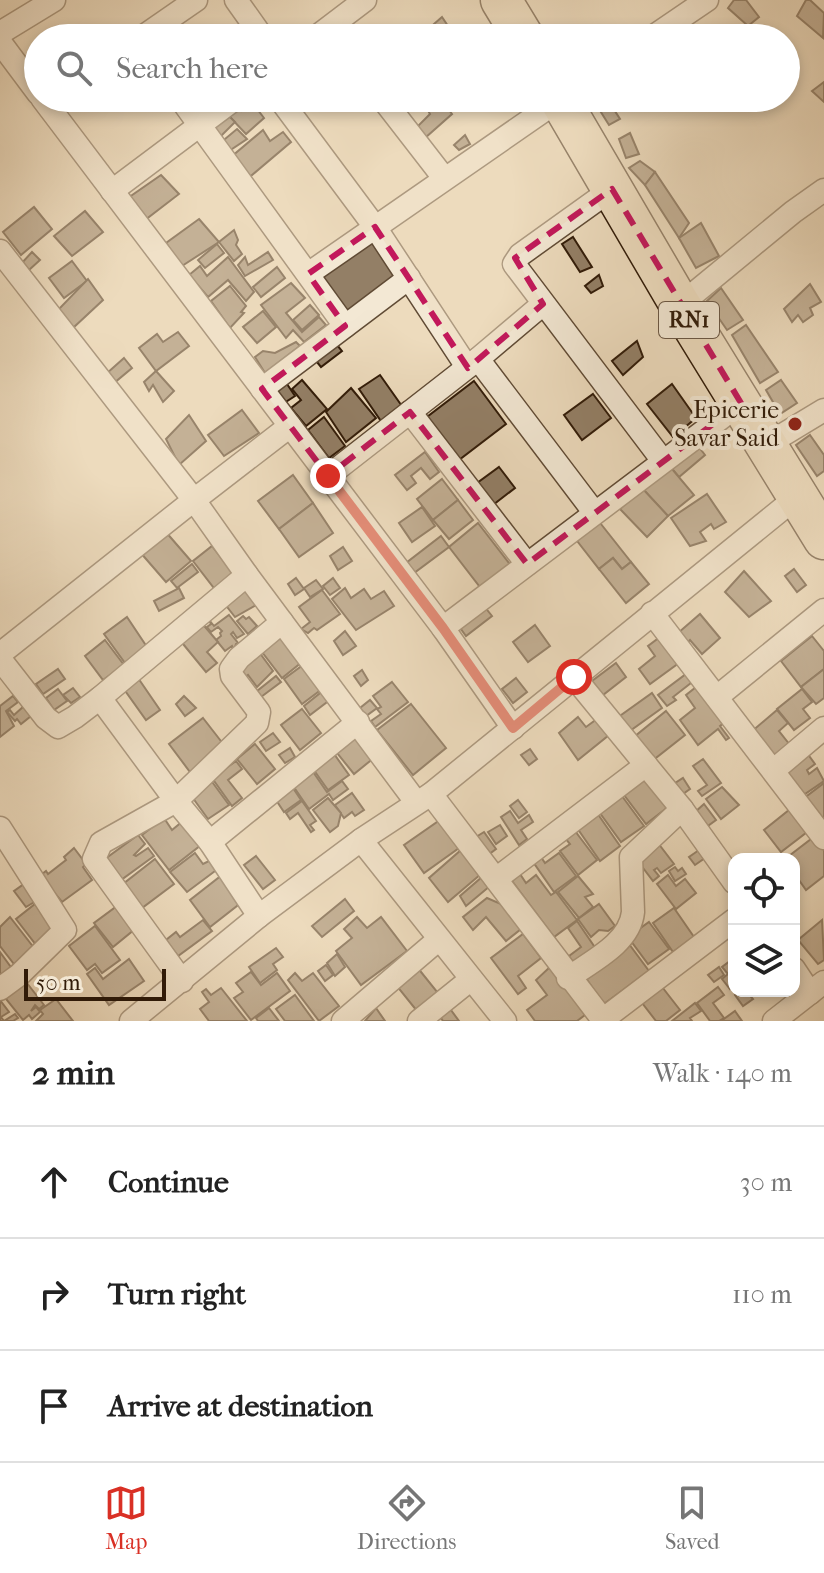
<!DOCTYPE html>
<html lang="en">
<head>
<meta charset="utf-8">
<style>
	:root { --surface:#fff; --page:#f6f6f6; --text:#222; --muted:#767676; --line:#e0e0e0; --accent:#d93025 }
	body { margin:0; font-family:"IM FELL French Canon",serif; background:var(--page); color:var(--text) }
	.controls { position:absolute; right:24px; bottom:24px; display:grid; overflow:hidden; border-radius:16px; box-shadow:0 4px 12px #0003 }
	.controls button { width:72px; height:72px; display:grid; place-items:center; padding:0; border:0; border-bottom:2px solid var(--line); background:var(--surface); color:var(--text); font:40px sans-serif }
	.scale { position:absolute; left:24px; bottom:20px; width:142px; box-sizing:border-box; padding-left:8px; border:4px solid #311b08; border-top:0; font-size:22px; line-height:28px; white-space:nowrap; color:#311b08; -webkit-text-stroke:6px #f3e8d4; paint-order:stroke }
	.stop { position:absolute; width:24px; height:24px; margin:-18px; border:6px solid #d93025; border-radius:50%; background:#fff }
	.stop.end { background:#d93025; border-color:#fff; box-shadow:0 2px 8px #0008 }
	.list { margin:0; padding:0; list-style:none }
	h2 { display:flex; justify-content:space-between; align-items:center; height:104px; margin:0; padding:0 32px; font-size:34px }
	h2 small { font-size:26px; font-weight:400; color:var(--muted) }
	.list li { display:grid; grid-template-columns:52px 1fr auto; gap:24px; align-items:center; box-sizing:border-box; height:112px; padding:0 32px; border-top:2px solid var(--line) }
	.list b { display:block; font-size:30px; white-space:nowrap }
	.list em { font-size:26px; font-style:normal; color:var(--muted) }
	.icon { flex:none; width:44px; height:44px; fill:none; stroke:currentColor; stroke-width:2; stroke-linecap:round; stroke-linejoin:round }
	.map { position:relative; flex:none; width:824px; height:1021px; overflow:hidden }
	.search { position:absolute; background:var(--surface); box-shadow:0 4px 12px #0003; left:24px; right:24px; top:24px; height:88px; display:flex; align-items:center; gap:20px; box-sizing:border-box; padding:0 28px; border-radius:44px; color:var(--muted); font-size:30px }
	.sheet { height:440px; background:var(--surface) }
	nav { display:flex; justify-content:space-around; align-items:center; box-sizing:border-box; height:112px; border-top:2px solid var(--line); background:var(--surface); font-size:22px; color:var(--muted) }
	nav a { display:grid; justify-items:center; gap:4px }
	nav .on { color:var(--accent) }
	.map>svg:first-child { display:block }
	.building { fill:#937f66; stroke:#311b08; stroke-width:2 }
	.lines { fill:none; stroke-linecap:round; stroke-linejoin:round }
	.street-casing { stroke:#604b35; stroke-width:25 }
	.highway-casing { stroke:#311b08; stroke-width:43 }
	.street { stroke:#f3e8d4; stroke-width:22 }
	.highway { stroke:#eddbbd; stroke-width:40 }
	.route { stroke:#d93025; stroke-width:10 }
	.marked { fill:none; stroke:#c2185b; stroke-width:6; stroke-dasharray:16 10; stroke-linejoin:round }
	.poi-dot { fill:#8f2418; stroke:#f3e8d4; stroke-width:3 }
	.labels { text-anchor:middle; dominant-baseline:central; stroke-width:8; stroke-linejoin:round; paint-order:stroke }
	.shield { fill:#f3e8d4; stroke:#6b5845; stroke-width:2 }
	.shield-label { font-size:22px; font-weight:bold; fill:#311b08 }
	.poi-label { font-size:24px; fill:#311b08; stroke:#f3e8d4; text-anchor:end }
</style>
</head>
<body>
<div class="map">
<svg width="824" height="1021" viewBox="0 0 824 1021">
	<rect width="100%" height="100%" fill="#eddbbd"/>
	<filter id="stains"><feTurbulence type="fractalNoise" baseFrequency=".0025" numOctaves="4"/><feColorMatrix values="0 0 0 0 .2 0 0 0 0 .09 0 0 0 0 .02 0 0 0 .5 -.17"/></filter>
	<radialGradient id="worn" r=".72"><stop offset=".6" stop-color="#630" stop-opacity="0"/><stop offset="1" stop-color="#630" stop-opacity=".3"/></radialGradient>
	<!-- building -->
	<g class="building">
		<polygon points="734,0 746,0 759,17 748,26 728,8"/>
		<polygon points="806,0 810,0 824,13 823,38 797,16"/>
		<polygon points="442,17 456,38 418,38"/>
		<polygon points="824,82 824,102 812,91"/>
		<polygon points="435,98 440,98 452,114 425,138 417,127 430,114 425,105"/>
		<polygon points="251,101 264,118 246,134 228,115 235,107 241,111"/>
		<polygon points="611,105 620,119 609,125 599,109"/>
		<polygon points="228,115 235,122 214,143 207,133"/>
		<polygon points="237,129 247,139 223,155 219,144"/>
		<polygon points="263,130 270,141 283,132 291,142 245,181 231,157"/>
		<polygon points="630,133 639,154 626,158 619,139"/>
		<polygon points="465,135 470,144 459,150 454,145"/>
		<polygon points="640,161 655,172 645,185 629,168"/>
		<polygon points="655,172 689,223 679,238 645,185"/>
		<polygon points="161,175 179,194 145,220 128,198"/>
		<polygon points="34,207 52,229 21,255 3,232"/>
		<polygon points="85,211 103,232 72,256 54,236"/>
		<polygon points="199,219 219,242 182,266 166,243"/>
		<polygon points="701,223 719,256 696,268 679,238"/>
		<polygon points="234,230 238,240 236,245 242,254 234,261 219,242"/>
		<polygon points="373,232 404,278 345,321 311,277"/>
		<polygon points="573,237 592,267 580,272 562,244"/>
		<polygon points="217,244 224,253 205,268 198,260"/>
		<polygon points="32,252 40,260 29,270 20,265"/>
		<polygon points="268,252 273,260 245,276 238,265 245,257 248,265"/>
		<polygon points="228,257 254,292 246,301 228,280 208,297 189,275 200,266 207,276"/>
		<polygon points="72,261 87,281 64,298 49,278"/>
		<polygon points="277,267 285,278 261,297 253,287"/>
		<polygon points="599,275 603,286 591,293 585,286"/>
		<polygon points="88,279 103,300 73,328 58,310"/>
		<polygon points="291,283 305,298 286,313 302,332 319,317 326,325 304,342 293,330 286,338 261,305"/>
		<polygon points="810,284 821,302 810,308 813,315 803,322 798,315 792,322 784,309"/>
		<polygon points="230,286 246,306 241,312 244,313 230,328 211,301"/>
		<polygon points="721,288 743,320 727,330 707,301"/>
		<polygon points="310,305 319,315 302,330 293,320"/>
		<polygon points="263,311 276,327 257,343 243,327"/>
		<polygon points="746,325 778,372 760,383 732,335"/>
		<polygon points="178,332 189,346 156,371 139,348 157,334 163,342"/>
		<polygon points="333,340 342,351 321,367 312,356"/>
		<polygon points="637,341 643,357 623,375 612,361"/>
		<polygon points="296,342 300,346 265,373 255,357 263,351 275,353"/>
		<polygon points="124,358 132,368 114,383 106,374"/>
		<polygon points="156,371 174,391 163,402 153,385 149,391 144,382"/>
		<polygon points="380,375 404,409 383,424 359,389"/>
		<polygon points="302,380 327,409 306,426 291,408 301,400 292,389"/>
		<polygon points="781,380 797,403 780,414 766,390"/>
		<polygon points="474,381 506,424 455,463 423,420"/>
		<polygon points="287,384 295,396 284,403 276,390"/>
		<polygon points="672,384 696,418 673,437 647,404"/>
		<polygon points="351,388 376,418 346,442 326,412"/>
		<polygon points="593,394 611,418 582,440 564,415"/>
		<polygon points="242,410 259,433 224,456 208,435"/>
		<polygon points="189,415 206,441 179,465 166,439"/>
		<polygon points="324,417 345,446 329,458 308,430"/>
		<polygon points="810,435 824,455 824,471 817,476 796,445"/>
		<polygon points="695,442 705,455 679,477 667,463"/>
		<polygon points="425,452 439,472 430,479 421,468 411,476 416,483 407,490 395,475"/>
		<polygon points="667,463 694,495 668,516 642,488"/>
		<polygon points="499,467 515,488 489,508 473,486"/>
		<polygon points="293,475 313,503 279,529 258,501"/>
		<polygon points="442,479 458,500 433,520 417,499"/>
		<polygon points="642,488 668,516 647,537 620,509"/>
		<polygon points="707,494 726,522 714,529 711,524 700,532 706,541 690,546 671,518"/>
		<polygon points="458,500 473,520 449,539 433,520"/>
		<polygon points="313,503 333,533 299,557 279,529"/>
		<polygon points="422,507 435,526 412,542 399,523"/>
		<polygon points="597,519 631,562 622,569 613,558 599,569 574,537"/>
		<polygon points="478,523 512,567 483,591 449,547"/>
		<polygon points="165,531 191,561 166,582 140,552"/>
		<polygon points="441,536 449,547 414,573 406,563"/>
		<polygon points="212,546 236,577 217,592 193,561"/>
		<polygon points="343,547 352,561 338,570 330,556"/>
		<polygon points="613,558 622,569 631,562 649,584 626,603 599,569"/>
		<polygon points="192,564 198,572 177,588 171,581"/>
		<polygon points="794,569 806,585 797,592 785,576"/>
		<polygon points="744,571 771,601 749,617 725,592"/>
		<polygon points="296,578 304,589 295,595 288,584"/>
		<polygon points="333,578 340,588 330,595 323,586"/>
		<polygon points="316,580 323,589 310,597 304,588"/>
		<polygon points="245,587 258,604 235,617 224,603"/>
		<polygon points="179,588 184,598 159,611 154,601"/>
		<polygon points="345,588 351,598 364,589 371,599 384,591 394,606 356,630 332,599"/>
		<polygon points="322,590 340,614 317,630 314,628 308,633 301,629 310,622 299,607"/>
		<polygon points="484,606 492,616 466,636 458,625"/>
		<polygon points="700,614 720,638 702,654 690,640 687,643 678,633"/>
		<polygon points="229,615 244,634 237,638 233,632 231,634 238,643 236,644 234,650 232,646 225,651 216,640 221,636 220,633 222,631 218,627 211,632 207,627 211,624 206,616 214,626"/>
		<polygon points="243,616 246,619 249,617 257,626 248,634 237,621"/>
		<polygon points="127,617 147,647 125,663 104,634"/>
		<polygon points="200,621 218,642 207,652 217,663 206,672 179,639"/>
		<polygon points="535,625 550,646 528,662 513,642"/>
		<polygon points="345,631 356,646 343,655 334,641"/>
		<polygon points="664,634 683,660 650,684 639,669 655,656 648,646"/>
		<polygon points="283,636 302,662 282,678 262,652"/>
		<polygon points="812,636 824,651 824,669 801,687 781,661"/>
		<polygon points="105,640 124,665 103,680 85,656"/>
		<polygon points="259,652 273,671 257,687 248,675 244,678 237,669"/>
		<polygon points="616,663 626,677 603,695 592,681"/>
		<polygon points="303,665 322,689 302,704 284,679"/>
		<polygon points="58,669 65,679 43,694 36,684"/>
		<polygon points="824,669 824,698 816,704 801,687"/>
		<polygon points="362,670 368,680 361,686 354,676"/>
		<polygon points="690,671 696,679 673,697 676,700 667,706 658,695"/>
		<polygon points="136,675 160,710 146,720 121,685"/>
		<polygon points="276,676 281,682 257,700 246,687 251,683 257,691"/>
		<polygon points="516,678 527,692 513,703 502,689"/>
		<polygon points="392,682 408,702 375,727 371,721 381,714 377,709 381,707 373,696"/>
		<polygon points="700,684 728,720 720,726 729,738 726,740 718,729 698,745 680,720 695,708 686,695"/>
		<polygon points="73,688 80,697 71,703 63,695"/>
		<polygon points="58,689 67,701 54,710 46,698"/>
		<polygon points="802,689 812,702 803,709 810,718 794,730 777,709"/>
		<polygon points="324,690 331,699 310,715 304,706"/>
		<polygon points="652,693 662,708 627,733 617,718"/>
		<polygon points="13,696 18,702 6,711 14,726 0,737 0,706"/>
		<polygon points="184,696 196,708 185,716 176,704"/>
		<polygon points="370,700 377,708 366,716 360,708"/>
		<polygon points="411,704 446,748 413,775 377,730"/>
		<polygon points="24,706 31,716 21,724 17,719 15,721 7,712 10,710 14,715"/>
		<polygon points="302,709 321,733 300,750 281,725"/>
		<polygon points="777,710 788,723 779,731 790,745 774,759 751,732"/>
		<polygon points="666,711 685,735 652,761 634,737"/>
		<polygon points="578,717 586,727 597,719 609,735 578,760 559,733"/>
		<polygon points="203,718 224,745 190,772 169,744"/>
		<polygon points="354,731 375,757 354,774 333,748"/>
		<polygon points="273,733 280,742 266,751 260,742"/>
		<polygon points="255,744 275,769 257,784 237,759"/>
		<polygon points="290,748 295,757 285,763 279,755"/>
		<polygon points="530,749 537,759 529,765 521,755"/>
		<polygon points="332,751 349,775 328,790 311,766"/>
		<polygon points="807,753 815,764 807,770 809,774 817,768 824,781 802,796 784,770"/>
		<polygon points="703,759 721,783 702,796 698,791 707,785 693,766"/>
		<polygon points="236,761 242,769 228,780 242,798 232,806 212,778"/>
		<polygon points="309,766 327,792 342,781 348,789 333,800 329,794 309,809 289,780"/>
		<polygon points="642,773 668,807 646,824 621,791"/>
		<polygon points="683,778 690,789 680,796 672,785"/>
		<polygon points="210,779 229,805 208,819 190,794"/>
		<polygon points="824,783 824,823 803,799"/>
		<polygon points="722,787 739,805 721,819 706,799"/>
		<polygon points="293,788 301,800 284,812 276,800"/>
		<polygon points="619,792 644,826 621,842 597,809"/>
		<polygon points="352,793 364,810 355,816 352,812 344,818 335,805"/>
		<polygon points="328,798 341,813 338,826 330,832 313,810"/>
		<polygon points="518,800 527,812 519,818 510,806"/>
		<polygon points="302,801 316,821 310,825 314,830 311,832 298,813 290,819 286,813"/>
		<polygon points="704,804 716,820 705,828 694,813"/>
		<polygon points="794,806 811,829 781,852 764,830"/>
		<polygon points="595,810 620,846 600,861 575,825"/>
		<polygon points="510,811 518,823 529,815 533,822 521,830 527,839 519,845 501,817"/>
		<polygon points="164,818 172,830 183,821 201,845 169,870 142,835"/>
		<polygon points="440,820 459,848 424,873 404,845"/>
		<polygon points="500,825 507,836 496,844 488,832"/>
		<polygon points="572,827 597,860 578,875 560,851 570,844 565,838"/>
		<polygon points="484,832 496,849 488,855 476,837"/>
		<polygon points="138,835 145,844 134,855 136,856 148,848 154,856 121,880 105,859"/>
		<polygon points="815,836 824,848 824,876 806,890 794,873 794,859 785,859"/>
		<polygon points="658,843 674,864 661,873 657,868 654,870 659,876 653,881 637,860"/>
		<polygon points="74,848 86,864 83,867 92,880 62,902 52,890 37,878 46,871 48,874 66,860 64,857"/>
		<polygon points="461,850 481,874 448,902 429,878"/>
		<polygon points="699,850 705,858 695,865 689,857"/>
		<polygon points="195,853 203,864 213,859 219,868 187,892 170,872"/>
		<polygon points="559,853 576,876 554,892 531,859 539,854 545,863"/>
		<polygon points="256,856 275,880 263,889 244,865"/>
		<polygon points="155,859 174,884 142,908 123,884"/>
		<polygon points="675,867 678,871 682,868 686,874 675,881 669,871"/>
		<polygon points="520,874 526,883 536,875 551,895 556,892 577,920 554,937 512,881"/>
		<polygon points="222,875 242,902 210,927 190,900"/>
		<polygon points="668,875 676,886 685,879 696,893 676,909 657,884"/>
		<polygon points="578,876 593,894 585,897 593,907 579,918 558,892"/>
		<polygon points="482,877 490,886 466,906 460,896"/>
		<polygon points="24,884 36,901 26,907 14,891"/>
		<polygon points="487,898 501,904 521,929 506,941 486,917 473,930 463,917"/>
		<polygon points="345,899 354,911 322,937 312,926"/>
		<polygon points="35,904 60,935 40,950 16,919"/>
		<polygon points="599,904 615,926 608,931 599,930 591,937 578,919"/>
		<polygon points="117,906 135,929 113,947 94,923"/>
		<polygon points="674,908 694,937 673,952 653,923"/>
		<polygon points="10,917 38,953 17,968 0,946 0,927"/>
		<polygon points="357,917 367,928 381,917 407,951 361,985 336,951 352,938 344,929"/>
		<polygon points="203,920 212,931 178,956 166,940 176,932 180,937"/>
		<polygon points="822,920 824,960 818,964 798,940"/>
		<polygon points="577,921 596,949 574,964 569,956 581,947 568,928"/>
		<polygon points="649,922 669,949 648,964 628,937"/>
		<polygon points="95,926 120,960 102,973 95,964 87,970 69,946"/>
		<polygon points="523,934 541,958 518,976 526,988 518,994 491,958"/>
		<polygon points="629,944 649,971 604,1004 585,977"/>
		<polygon points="276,948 283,957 273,964 277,970 260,983 249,967"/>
		<polygon points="0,952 13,970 0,980"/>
		<polygon points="337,954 345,967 335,976 327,963"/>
		<polygon points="734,958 734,986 730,989 722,979 728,974 722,967"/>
		<polygon points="129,959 144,981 109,1005 87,974 95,968 103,979"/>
		<polygon points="326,965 333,975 325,981 318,971"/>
		<polygon points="551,966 585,1015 577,1021 535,1021 527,1010 547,995 536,980"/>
		<polygon points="417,967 438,993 417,1011 396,985"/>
		<polygon points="719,967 724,975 714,982 708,975"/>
		<polygon points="251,972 261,985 277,973 290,991 251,1020 234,998 243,992 236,983"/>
		<polygon points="295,973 302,981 313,973 339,1006 319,1021 288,980"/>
		<polygon points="23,978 44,1005 39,1009 35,1005 31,1011 36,1007 40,1012 32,1019 29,1015 23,1020 2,994"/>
		<polygon points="659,983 680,1010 666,1021 656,1021 639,999"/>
		<polygon points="718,987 724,995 713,1003 724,1018 719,1021 710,1021 697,1003"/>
		<polygon points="221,988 247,1021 209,1021 200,1009 209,1002 202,992 206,989 211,995"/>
		<polygon points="741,991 746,991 753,999 743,1006 735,995"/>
		<polygon points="295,995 314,1021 285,1021 276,1009"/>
		<polygon points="56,999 73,1021 36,1021 43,1014 40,1010"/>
		<polygon points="0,1000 9,1012 1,1017 4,1021 15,1014 18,1018 13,1021 0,1021"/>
		<polygon points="695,1003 701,1011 690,1018 692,1021 672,1021"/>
		<polygon points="448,1006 459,1021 443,1021 441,1018 428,1021"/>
		<polygon points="269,1008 279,1021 258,1021 256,1018"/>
		<polygon points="376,1008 385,1021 365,1021"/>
		<polygon points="735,1011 742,1021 721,1021"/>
	</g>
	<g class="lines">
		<!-- street casing -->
		<g class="street-casing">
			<g id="street">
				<polyline points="236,0 263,38"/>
				<polyline points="0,33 54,0"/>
				<polyline points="141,38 196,0"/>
				<polyline points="315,38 365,0"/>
				<polyline points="651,38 707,0"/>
				<polyline points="0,42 38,93"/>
				<polyline points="42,98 443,628 513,728"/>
				<polyline points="180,98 345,326"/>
				<polyline points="279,98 375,227 467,367"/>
				<polyline points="382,98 444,178"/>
				<polyline points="612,189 520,255 514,264 663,461"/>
				<polyline points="112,191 236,98"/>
				<polyline points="0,251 194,500 0,654"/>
				<polyline points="308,274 562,98"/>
				<polyline points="680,305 793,212 824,190"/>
				<polyline points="478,359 594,512"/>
				<polyline points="262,389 409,278"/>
				<polyline points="410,412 527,564"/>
				<polyline points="290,426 194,500 247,575 416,802"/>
				<polyline points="766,445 824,410"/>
				<polyline points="328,476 478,359 543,304"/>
				<polyline points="652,613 824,838"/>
				<polyline points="443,628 741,403"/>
				<polyline points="0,659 46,718 58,727 75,717 100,698 247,575"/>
				<polyline points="574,677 682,809 734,882"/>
				<polyline points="717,697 824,610"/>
				<polyline points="100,698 176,801 210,842 259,916"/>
				<polyline points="774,770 824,728"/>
				<polyline points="431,794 603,1020"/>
				<polyline points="0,828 65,930 19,975 0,989"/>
				<polyline points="361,840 505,1021"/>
				<polyline points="210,842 358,722"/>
				<polyline points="496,879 646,765"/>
				<polyline points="794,969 810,993"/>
				<path d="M 568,978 C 592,961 630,943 633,912 L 631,857 L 682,809"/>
				<polyline points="182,981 94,859 101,843 176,801 257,723 259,712 232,676 231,669 239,658 282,622"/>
				<polyline points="131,1021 259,916 361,840 431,794 798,496"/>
				<polyline points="343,1021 438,940"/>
				<polyline points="419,1021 470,980"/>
				<polyline points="601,1021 734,920"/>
				<polyline points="774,1021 824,982"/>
			</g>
		</g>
		<!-- highway casing -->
		<g class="highway-casing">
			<g id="highway">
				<polyline points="501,0 524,38"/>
				<polyline points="559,98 680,305 824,539"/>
			</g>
		</g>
		<!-- street -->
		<use href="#street" class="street"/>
		<!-- highway -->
		<use href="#highway" class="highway"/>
	</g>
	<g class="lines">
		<!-- route -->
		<polyline class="route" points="328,476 443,628 513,728 574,677"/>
	</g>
	<!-- marked area -->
	<path d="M0 0H824V1021H0ZM 612,189 L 741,403 L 527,564 L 410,412 L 328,476 L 262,389 L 345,326 L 308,274 L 375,227 L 468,368 L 543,304 L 515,258 Z" fill="#eddbbd" fill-opacity=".55" fill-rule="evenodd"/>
	<path class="marked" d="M 612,189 L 741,403 L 527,564 L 410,412 L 328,476 L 262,389 L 345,326 L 308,274 L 375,227 L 468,368 L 543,304 L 515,258 Z"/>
	<!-- markers -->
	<circle class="poi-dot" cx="795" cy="424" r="8"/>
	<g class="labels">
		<!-- shield labels -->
		<rect class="shield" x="659" y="302" width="60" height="36" rx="6"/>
		<g class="shield-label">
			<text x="689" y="320">RN1</text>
		</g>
		<!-- poi labels -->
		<g class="poi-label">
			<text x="779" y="410">Epicerie<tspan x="779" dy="28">Savar Said</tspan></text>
		</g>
	</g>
	<rect width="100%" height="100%" filter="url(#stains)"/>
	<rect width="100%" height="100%" fill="url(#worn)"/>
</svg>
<div class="controls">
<button><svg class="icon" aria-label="locate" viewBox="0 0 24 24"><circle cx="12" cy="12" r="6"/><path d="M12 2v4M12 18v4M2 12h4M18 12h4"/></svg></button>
<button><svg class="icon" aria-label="layers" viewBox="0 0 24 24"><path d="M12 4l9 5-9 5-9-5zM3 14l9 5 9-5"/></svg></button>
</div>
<div class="scale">50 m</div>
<div class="stop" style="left:574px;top:677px"></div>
<div class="stop end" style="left:328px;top:476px"></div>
<div class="search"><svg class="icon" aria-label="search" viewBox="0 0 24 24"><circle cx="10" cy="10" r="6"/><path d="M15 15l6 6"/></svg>Search here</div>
</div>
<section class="sheet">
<h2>2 min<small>Walk · 140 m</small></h2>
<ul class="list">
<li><svg class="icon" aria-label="ahead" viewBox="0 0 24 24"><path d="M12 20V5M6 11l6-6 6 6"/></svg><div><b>Continue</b></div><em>30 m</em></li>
<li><svg class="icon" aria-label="right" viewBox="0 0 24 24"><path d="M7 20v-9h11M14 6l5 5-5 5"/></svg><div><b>Turn right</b></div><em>110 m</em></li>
<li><svg class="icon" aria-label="arrive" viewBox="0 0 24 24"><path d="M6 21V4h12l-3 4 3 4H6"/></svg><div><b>Arrive at destination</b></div></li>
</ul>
</section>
<nav>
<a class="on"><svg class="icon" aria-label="map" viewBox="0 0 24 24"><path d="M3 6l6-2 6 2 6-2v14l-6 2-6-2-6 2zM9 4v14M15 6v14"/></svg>Map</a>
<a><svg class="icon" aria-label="directions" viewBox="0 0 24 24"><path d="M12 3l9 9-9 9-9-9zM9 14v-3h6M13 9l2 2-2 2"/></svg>Directions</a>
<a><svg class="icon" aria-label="saved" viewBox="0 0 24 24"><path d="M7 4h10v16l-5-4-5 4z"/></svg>Saved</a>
</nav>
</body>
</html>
